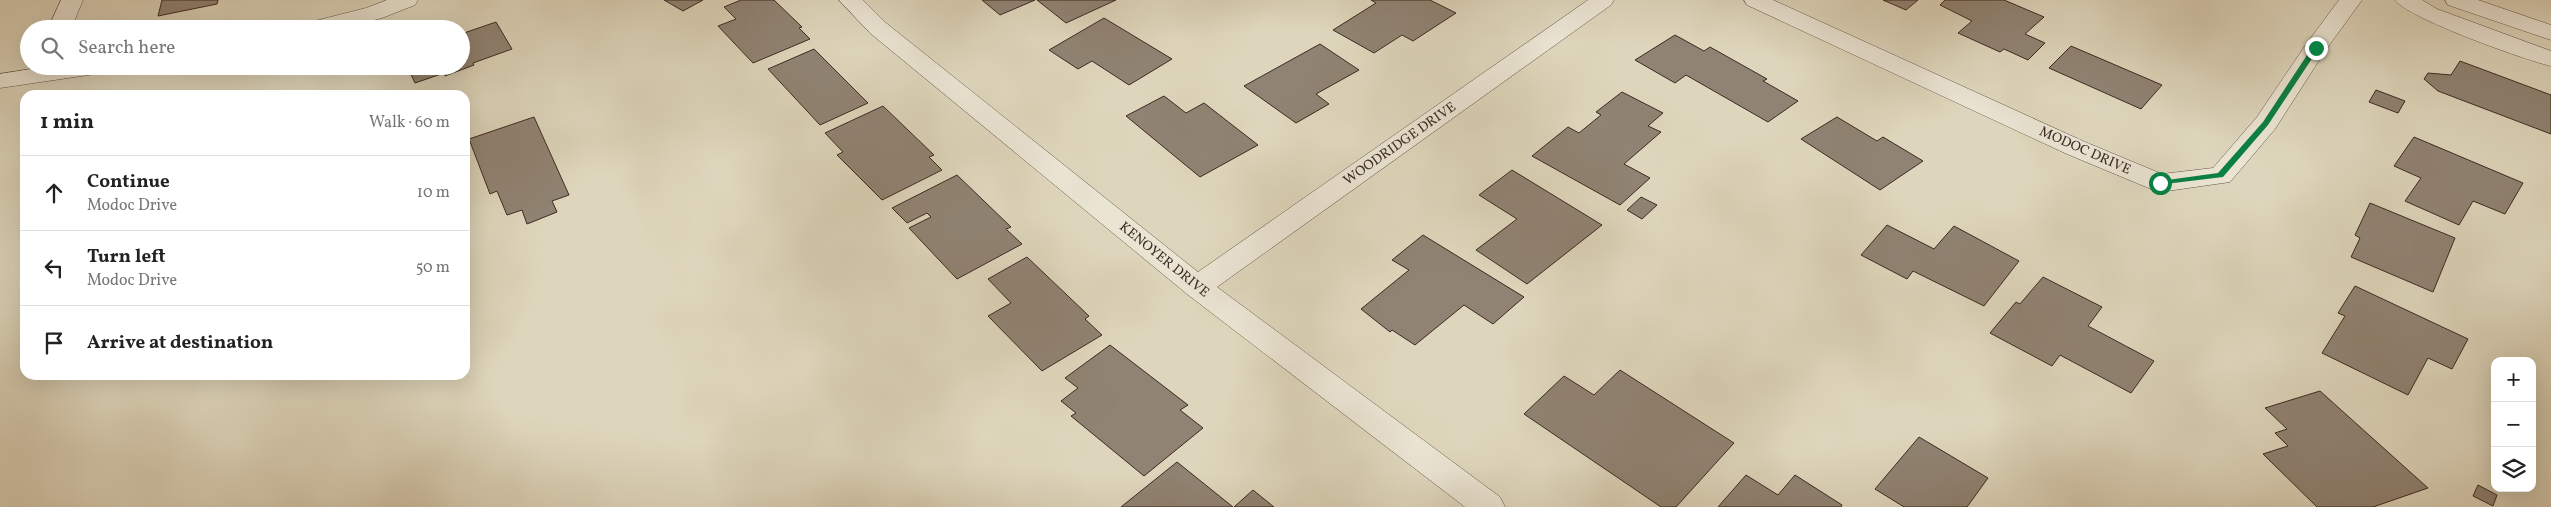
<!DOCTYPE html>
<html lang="en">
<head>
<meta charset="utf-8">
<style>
	:root { --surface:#fff; --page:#f6f6f6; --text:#222; --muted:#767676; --line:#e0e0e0 }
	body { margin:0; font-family:Vollkorn,serif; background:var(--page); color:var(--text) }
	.controls { position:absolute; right:15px; bottom:15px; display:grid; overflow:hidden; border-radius:10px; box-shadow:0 5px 20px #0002 }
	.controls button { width:45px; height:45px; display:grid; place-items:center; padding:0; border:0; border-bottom:1px solid var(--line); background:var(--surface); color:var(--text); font:25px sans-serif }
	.stop { position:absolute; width:15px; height:15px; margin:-11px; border:4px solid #0b8043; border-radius:50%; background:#fff }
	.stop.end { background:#0b8043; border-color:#fff; box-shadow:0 1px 5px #0008 }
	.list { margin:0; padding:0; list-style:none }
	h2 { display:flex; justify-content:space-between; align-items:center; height:65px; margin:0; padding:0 20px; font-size:21px }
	h2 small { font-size:16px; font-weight:400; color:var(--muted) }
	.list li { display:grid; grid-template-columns:32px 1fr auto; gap:15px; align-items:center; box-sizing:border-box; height:75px; padding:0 20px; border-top:1px solid var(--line) }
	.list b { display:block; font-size:19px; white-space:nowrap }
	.list p { margin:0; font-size:16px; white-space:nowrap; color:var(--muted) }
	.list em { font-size:16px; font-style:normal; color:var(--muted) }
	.icon { flex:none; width:28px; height:28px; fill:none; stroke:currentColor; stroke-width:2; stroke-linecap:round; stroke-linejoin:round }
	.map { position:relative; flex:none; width:2551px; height:507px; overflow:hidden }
	.search { position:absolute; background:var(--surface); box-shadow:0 5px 20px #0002; left:20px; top:20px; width:450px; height:55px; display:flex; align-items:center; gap:12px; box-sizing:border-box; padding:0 18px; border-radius:28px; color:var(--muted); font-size:19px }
	.panel { position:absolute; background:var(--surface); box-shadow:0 5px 20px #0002; left:20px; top:90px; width:450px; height:290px; border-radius:15px }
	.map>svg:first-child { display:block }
	.building { fill:#908373; stroke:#3b2a23 }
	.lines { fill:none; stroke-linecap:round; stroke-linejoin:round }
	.minor-casing { stroke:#645549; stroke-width:1 }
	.minor { fill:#eae4d3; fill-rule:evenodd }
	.route { fill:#0b8043 }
	.labels { text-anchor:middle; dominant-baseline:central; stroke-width:4.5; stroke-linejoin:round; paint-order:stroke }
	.street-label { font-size:14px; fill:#3b2a23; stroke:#eae4d3 }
</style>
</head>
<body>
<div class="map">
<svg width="2551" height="507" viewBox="0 0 2551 507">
	<rect width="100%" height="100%" fill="#ded6bc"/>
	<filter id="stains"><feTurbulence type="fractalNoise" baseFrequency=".004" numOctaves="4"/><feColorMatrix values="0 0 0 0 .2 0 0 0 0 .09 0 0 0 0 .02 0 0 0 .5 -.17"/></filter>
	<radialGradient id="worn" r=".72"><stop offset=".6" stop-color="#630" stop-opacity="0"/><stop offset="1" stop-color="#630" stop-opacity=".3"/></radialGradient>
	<!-- building -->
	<g class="building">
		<polygon points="162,0 218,0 217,4 158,16"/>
		<polygon points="664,0 703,0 683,11"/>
		<polygon points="741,0 774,0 802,27 799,28 810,39 753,63 718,26 736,19 724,7"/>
		<polygon points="982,0 1035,0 1000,15"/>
		<polygon points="1037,0 1116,0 1066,23"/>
		<polygon points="1371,0 1430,0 1456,13 1413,41 1402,35 1374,53 1333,30 1376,3"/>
		<polygon points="1883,0 1918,0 1906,10"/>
		<polygon points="1945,0 2004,0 2044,17 2025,34 2045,43 2028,60 2004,49 2000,52 1958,33 1972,21 1940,5"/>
		<polygon points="1104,18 1172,59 1129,85 1092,61 1078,69 1049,50"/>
		<polygon points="496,22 512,49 473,63 474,65 445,76 444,73 415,83 407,66 461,66 461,34"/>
		<polygon points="1675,35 1704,51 1710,47 1767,79 1763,81 1798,101 1768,122 1686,75 1675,83 1635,60"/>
		<polygon points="1320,44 1359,70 1316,94 1329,104 1296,123 1244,86"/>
		<polygon points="2071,46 2162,85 2141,109 2049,68"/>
		<polygon points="814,49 868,103 820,125 768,69"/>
		<polygon points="2460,61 2551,95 2551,134 2438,91 2424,79 2428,73 2451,75"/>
		<polygon points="2376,90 2405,101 2398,113 2369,102"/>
		<polygon points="1622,92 1663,113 1648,126 1661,132 1624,164 1650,178 1620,205 1532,156 1568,127 1579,133 1601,115 1596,112"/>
		<polygon points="1164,96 1186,113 1204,103 1258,145 1200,177 1126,116"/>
		<polygon points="883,106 934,155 929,157 942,170 882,200 837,155 843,152 825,133"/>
		<polygon points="534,117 569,195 552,201 557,212 527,224 522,210 507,215 497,191 490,194 469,139"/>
		<polygon points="1837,117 1877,141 1883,137 1923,161 1880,190 1801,139"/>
		<polygon points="2414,137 2523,183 2505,214 2473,201 2459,225 2405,201 2421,178 2394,166"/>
		<polygon points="1512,170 1602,225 1527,284 1476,250 1517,219 1479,195"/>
		<polygon points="957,175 1011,227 1006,229 1022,244 957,279 909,228 931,217 927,213 907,223 892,208"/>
		<polygon points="1641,197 1657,205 1642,219 1627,210"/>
		<polygon points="2370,203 2455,238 2433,292 2351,257 2360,238 2355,235"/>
		<polygon points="1887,225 1934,249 1954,226 2019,261 1984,306 1913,271 1907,279 1861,255"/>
		<polygon points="1423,235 1524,297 1493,324 1464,305 1415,345 1392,330 1390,332 1361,309 1409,270 1392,260"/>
		<polygon points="1027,257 1089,316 1085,319 1102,335 1042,371 988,316 1011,303 988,279"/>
		<polygon points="2043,277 2102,307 2088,326 2154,361 2131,393 2060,355 2052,366 1990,333 2016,302 2020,304"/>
		<polygon points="2355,286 2468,339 2452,369 2428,358 2408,395 2322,353 2345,316 2338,313"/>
		<polygon points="1110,345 1188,405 1180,410 1203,428 1144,476 1071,416 1076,413 1061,401 1078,388 1065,378"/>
		<polygon points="1620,370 1734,443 1676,507 1661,507 1524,414 1564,376 1594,395"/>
		<polygon points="2320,391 2428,488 2373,507 2317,507 2263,454 2288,446 2275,433 2287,429 2265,408"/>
		<polygon points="1919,437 1988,478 1967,507 1904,507 1875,489"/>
		<polygon points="1177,462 1233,507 1121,507"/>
		<polygon points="1746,475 1778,495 1795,475 1842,505 1841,507 1718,507"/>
		<polygon points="2478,485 2497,495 2493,506 2473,496"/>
		<polygon points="1253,490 1274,507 1234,507"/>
	</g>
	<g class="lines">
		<!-- minor casing -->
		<g class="minor-casing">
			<g id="minor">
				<polygon points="61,0 83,0 71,29 48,29"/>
				<polygon points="387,0 418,0 415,5 382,18 339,29 300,29 303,24 366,8"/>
				<polygon points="839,0 863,0 886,23 1198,272 1588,0 1614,0 1611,5 1217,287 1500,497 1505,507 1465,507 1187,294 870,33"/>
				<polygon points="1744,0 1773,0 2085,142 2162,174 2213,168 2257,117 2307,43 2339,0 2362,0 2325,51 2275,129 2230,182 2160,192 2151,189 2067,154 1747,5"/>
				<path d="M 2395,0 L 2422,0 L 2437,9 L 2551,51 L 2551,66 C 2525,60 2407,18 2395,0 Z"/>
				<polygon points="2445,0 2478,0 2551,25 2551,40 2448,5"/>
				<polygon points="50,66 114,66 110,71 102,73 0,88 0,74"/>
			</g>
		</g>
		<!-- minor -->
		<use href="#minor" class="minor"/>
	</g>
	<!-- route -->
	<polygon class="route" points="2313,46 2319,48 2268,125 2223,177 2157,185 2156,183 2160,181 2218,173 2263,122"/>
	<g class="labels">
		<!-- street labels -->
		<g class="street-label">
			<text transform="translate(1400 144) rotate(-35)">WOODRIDGE DRIVE</text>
			<text transform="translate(2085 151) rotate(24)">MODOC DRIVE</text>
			<text transform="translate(1164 260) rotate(39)">KENOYER DRIVE</text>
		</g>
	</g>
	<rect width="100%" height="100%" filter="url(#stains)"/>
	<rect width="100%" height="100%" fill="url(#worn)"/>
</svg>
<div class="controls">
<button>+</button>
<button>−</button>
<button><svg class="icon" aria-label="layers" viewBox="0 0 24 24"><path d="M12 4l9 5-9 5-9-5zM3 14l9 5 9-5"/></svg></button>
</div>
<div class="stop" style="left:2160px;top:183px"></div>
<div class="stop end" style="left:2316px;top:48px"></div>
<div class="search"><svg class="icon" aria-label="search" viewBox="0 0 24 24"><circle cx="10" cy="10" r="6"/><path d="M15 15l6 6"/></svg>Search here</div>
<section class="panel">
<h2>1 min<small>Walk · 60 m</small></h2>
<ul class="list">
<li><svg class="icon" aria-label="ahead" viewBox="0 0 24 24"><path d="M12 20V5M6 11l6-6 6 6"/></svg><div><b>Continue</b><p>Modoc Drive</p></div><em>10 m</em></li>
<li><svg class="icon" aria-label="left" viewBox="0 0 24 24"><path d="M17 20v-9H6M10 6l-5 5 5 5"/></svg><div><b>Turn left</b><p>Modoc Drive</p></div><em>50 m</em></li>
<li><svg class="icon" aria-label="arrive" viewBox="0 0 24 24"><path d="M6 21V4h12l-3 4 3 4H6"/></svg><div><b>Arrive at destination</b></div></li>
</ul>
</section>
</div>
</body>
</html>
